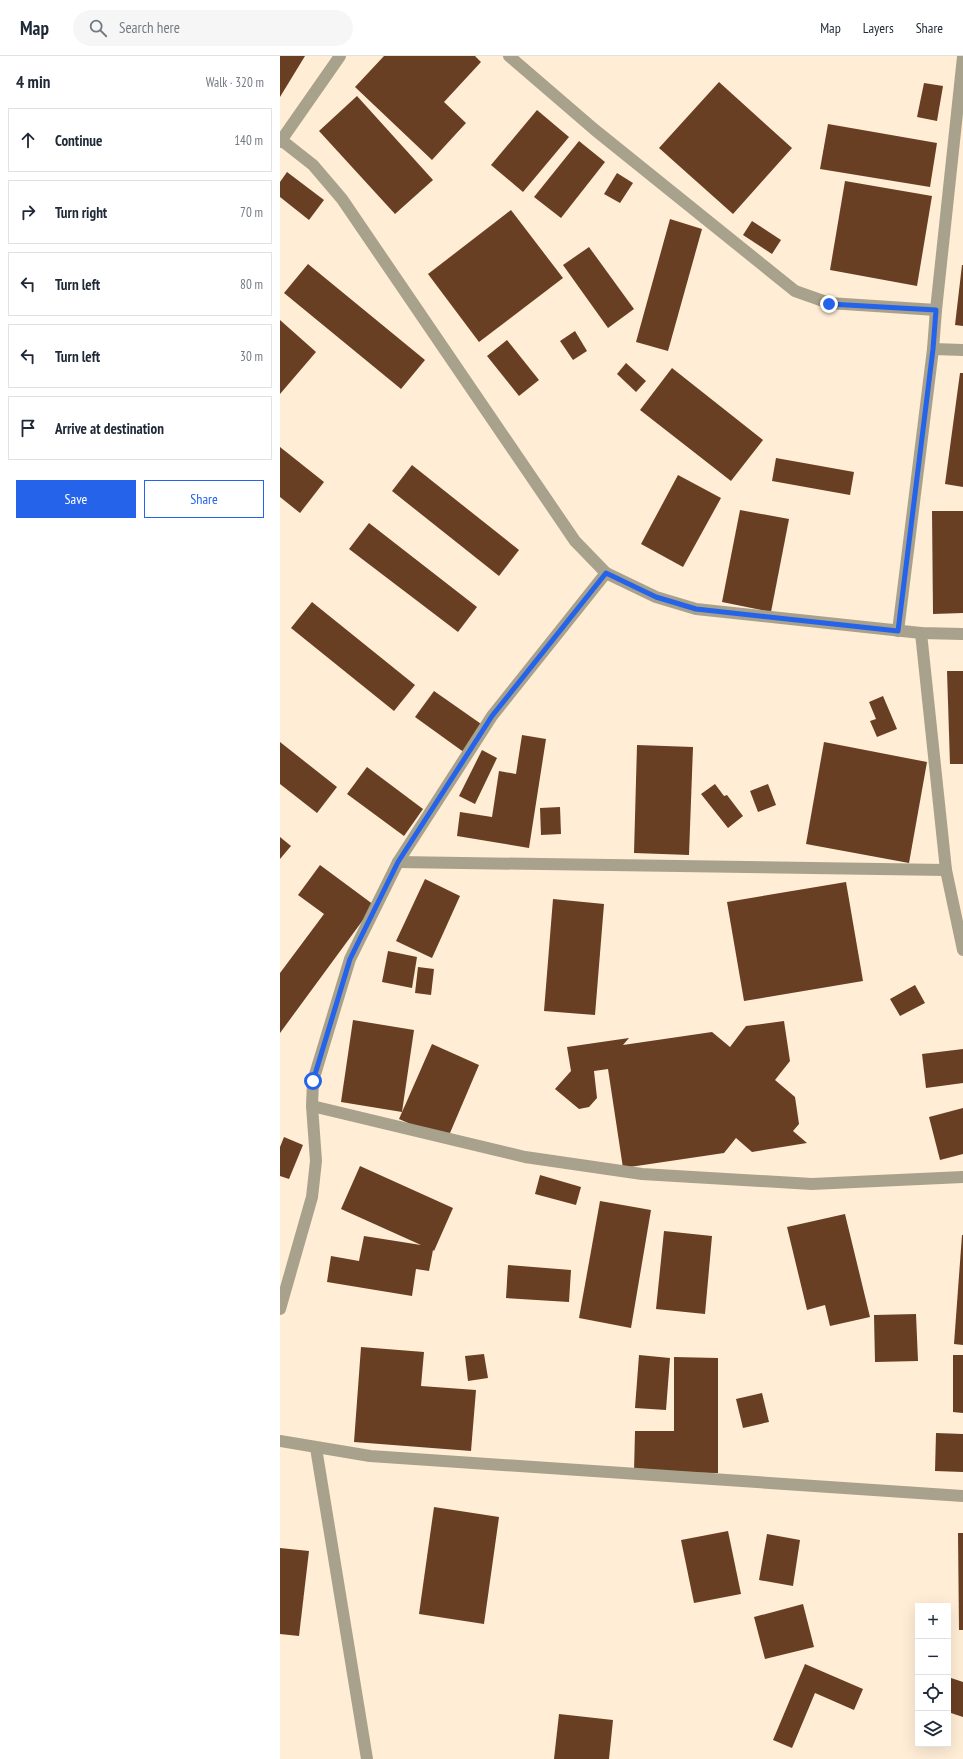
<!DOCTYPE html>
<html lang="en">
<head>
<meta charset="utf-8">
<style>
	:root { --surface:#fff; --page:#f6f6f7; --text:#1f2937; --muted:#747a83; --line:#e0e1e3; --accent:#2563eb }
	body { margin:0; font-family:"PT Sans Narrow",sans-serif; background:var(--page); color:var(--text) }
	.controls { position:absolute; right:12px; bottom:12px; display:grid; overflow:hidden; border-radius:0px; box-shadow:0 4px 16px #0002 }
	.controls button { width:36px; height:36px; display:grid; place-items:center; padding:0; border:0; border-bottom:1px solid var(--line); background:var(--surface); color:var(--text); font:20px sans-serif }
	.stop { position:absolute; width:12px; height:12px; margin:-9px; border:3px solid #2563eb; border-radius:50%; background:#fff }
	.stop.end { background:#2563eb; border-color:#fff; box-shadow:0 1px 4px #0008 }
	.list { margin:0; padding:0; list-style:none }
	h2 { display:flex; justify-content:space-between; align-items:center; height:52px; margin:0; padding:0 16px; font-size:17px }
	h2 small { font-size:13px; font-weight:400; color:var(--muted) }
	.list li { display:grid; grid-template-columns:26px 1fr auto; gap:12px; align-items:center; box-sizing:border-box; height:64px; margin:0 8px 8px; padding:0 8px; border:1px solid var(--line); border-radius:0px }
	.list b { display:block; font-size:15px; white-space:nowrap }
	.list em { font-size:13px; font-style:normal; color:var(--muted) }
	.actions { display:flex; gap:8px; padding:12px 16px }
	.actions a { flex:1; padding:9px 0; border:1px solid var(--accent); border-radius:0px; text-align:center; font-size:14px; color:var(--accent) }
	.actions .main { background:var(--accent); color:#fff }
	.icon { flex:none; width:22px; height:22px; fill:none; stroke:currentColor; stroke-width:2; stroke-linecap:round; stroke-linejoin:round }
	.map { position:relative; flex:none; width:683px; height:1703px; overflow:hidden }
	header { display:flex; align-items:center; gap:24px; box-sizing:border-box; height:56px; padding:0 20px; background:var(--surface); border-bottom:1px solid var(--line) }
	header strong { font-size:19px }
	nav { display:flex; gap:22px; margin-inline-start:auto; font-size:14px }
	.search { width:280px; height:36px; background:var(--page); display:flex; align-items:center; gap:10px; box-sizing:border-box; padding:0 14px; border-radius:22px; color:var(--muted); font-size:15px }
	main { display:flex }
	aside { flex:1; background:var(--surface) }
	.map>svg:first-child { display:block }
	.building { fill:#693f23 }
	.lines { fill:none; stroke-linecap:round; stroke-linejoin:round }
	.minor { stroke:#a8a28c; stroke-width:12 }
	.route { stroke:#2563eb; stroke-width:5 }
</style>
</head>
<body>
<header>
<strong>Map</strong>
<div class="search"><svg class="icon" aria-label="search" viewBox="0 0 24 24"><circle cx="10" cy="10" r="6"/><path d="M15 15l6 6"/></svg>Search here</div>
<nav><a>Map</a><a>Layers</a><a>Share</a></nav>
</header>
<main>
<aside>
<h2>4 min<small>Walk · 320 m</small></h2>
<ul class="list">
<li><svg class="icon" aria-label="ahead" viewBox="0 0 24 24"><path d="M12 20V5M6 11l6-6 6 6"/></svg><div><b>Continue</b></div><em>140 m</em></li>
<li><svg class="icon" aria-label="right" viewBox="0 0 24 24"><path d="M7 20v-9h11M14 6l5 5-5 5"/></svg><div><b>Turn right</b></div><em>70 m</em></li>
<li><svg class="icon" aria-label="left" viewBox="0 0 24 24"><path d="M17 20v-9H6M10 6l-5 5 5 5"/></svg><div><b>Turn left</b></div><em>80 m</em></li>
<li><svg class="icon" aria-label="left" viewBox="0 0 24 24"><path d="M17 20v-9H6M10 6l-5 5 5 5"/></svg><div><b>Turn left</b></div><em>30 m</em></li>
<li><svg class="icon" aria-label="arrive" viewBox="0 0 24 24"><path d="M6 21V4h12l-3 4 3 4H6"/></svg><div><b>Arrive at destination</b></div></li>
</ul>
<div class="actions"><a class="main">Save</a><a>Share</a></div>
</aside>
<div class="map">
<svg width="683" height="1703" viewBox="0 0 683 1703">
	<rect width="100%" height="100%" fill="#ffedd6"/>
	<!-- building -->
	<g class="building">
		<polygon points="0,0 25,0 0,41"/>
		<polygon points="104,0 195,0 201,6 164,46 186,67 152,104 75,31"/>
		<polygon points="439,26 512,92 453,158 379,92"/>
		<polygon points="644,27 663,30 657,65 637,61"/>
		<polygon points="77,40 153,124 115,158 39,75"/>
		<polygon points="257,54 289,81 243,136 211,109"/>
		<polygon points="548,68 657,87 650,131 540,113"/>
		<polygon points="299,85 325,106 281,162 254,141"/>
		<polygon points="7,116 44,144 29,164 0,141 0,126"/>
		<polygon points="337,117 353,127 340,147 324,138"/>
		<polygon points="565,125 652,140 637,230 550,214"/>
		<polygon points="231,154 283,222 199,286 148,218"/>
		<polygon points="390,163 422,173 388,295 356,286"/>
		<polygon points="472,165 501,184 492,198 463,179"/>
		<polygon points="309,191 354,253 328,272 283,209"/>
		<polygon points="28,208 145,304 121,333 4,237"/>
		<polygon points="682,209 683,209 683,270 675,269"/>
		<polygon points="0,264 36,296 0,338"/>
		<polygon points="295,275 307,295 293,304 280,285"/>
		<polygon points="227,284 259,324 239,340 207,300"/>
		<polygon points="346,307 366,325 356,336 337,318"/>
		<polygon points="392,312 483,384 451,425 360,354"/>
		<polygon points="680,317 683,317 683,431 665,428"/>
		<polygon points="0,391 44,426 20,457 0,441"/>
		<polygon points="496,402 574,416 570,439 492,425"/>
		<polygon points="132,409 239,494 219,520 112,435"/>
		<polygon points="398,419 441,442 403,511 361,488"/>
		<polygon points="460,454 509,463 491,556 442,546"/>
		<polygon points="652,455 683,455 683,557 653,558"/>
		<polygon points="89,467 197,551 178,576 69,493"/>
		<polygon points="32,546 135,629 114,655 11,572"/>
		<polygon points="667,615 683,615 683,708 670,708"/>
		<polygon points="154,635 204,670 185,697 135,661"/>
		<polygon points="603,640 617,673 597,681 590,665 596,663 589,646"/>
		<polygon points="242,679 266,683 249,792 177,780 180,756 212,761 219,715 236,718"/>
		<polygon points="0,686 57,731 37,757 0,728"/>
		<polygon points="544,686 647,706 629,807 526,788"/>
		<polygon points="357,689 413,691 409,799 354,797"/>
		<polygon points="202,694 217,702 195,748 179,740"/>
		<polygon points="87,711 143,753 124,780 67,738"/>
		<polygon points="435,728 444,740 447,739 463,760 448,772 421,738"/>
		<polygon points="488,728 496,749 478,756 470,735"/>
		<polygon points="280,751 281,778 261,779 260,752"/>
		<polygon points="0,781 11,790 0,803"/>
		<polygon points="40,809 94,849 0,977 0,917 44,858 18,839"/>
		<polygon points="145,823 180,840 152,902 116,885"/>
		<polygon points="566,826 583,925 464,945 447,846"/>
		<polygon points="273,843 324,848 315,959 264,955"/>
		<polygon points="108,895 137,901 132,932 102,926"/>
		<polygon points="138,911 154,913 151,939 135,937"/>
		<polygon points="635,929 645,947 620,960 610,943"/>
		<polygon points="73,964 134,974 122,1056 61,1046"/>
		<polygon points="504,965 510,1005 495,1024 515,1041 519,1068 513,1075 527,1087 472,1096 456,1082 444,1097 343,1112 328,1013 314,1015 317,1042 309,1051 299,1053 275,1033 291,1015 287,991 349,982 343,989 432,976 450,991 466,970"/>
		<polygon points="152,988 199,1009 167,1084 119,1063"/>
		<polygon points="683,993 683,1027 646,1032 642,998"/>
		<polygon points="683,1052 683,1098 660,1104 649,1061"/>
		<polygon points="4,1081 23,1089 9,1123 0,1120 0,1091"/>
		<polygon points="80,1110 173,1152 154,1195 153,1194 149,1215 136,1213 132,1240 47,1226 51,1200 79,1205 84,1180 141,1189 61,1153"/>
		<polygon points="260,1119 301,1131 296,1149 255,1138"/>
		<polygon points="320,1145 371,1154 351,1272 299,1262"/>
		<polygon points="565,1158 590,1261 550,1270 545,1249 527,1254 507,1171"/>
		<polygon points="384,1175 432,1180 425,1258 376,1253"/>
		<polygon points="682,1179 683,1179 683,1289 674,1288"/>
		<polygon points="228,1209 291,1214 289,1246 226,1242"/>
		<polygon points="636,1258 638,1305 595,1306 594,1259"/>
		<polygon points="81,1291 144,1296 141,1330 196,1334 191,1395 74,1386"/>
		<polygon points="204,1298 208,1322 188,1325 185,1300"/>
		<polygon points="359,1299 390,1302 386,1354 355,1352"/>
		<polygon points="673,1299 683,1299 683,1357 673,1356"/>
		<polygon points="394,1301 438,1302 438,1417 354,1416 355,1375 394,1375"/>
		<polygon points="482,1337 489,1366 463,1372 456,1343"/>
		<polygon points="656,1377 683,1378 683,1416 655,1415"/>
		<polygon points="154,1451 219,1461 204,1568 139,1558"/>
		<polygon points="448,1475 461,1538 414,1547 401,1484"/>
		<polygon points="678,1477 683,1477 683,1574 679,1574"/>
		<polygon points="487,1478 520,1484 513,1530 479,1524"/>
		<polygon points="0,1492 29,1495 19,1580 0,1578"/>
		<polygon points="523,1548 534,1591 485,1603 474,1561"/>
		<polygon points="525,1608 583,1633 574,1654 535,1637 512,1692 493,1684"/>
		<polygon points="668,1621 683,1626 683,1661 668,1656"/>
		<polygon points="279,1658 333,1664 329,1703 274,1703"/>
	</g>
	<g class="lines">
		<!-- minor -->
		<g class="minor">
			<polyline points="229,0 315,74 515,235 549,247 656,254"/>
			<polyline points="0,83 33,109 62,143 295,485 326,517 376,541 416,553 641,577 683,578"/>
			<polyline points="0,86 60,0"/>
			<polyline points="653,293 683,294"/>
			<polyline points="618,575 653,293 656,254 683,1"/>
			<polyline points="641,577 666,814 683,894"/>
			<polyline points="118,806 666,814"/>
			<polyline points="32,1050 245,1101 362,1118 532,1128 683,1121"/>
			<polyline points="0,1253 32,1141 36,1105 32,1050 33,1025 70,903 118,806 212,660 326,517"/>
			<polyline points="0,1385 90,1400 683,1440"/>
			<polyline points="36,1392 87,1703"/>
		</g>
	</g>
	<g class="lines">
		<!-- route -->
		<polyline class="route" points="33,1025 70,903 118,806 212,660 326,517 376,541 416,553 618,575 653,293 656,254 549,248"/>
	</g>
</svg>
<div class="controls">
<button>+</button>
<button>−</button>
<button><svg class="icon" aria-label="locate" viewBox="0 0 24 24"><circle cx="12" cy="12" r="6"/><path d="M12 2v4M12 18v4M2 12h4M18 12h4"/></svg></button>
<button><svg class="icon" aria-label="layers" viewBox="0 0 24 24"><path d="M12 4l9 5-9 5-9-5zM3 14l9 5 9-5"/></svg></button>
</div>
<div class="stop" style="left:33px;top:1025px"></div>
<div class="stop end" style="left:549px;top:248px"></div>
</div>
</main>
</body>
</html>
